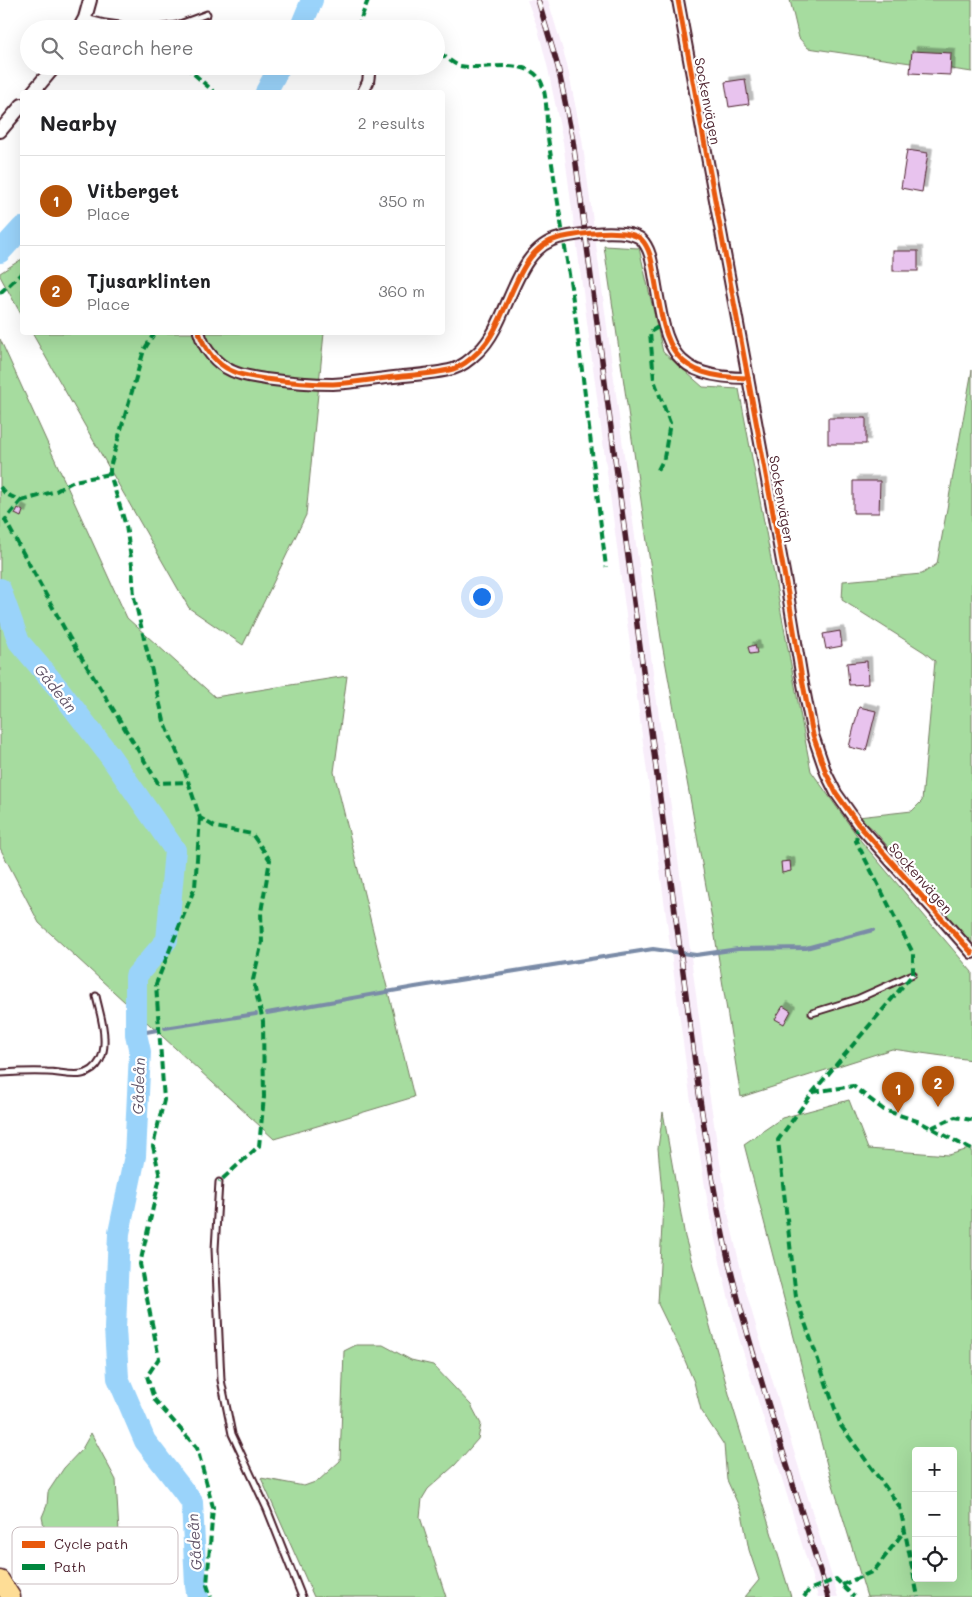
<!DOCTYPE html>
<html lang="en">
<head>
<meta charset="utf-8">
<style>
	:root { --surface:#fff; --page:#f6f6f6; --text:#202124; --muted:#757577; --line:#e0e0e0; --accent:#b45309 }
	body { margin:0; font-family:Mali,sans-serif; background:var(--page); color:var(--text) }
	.controls { position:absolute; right:15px; bottom:15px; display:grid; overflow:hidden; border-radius:5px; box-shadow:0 5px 20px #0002 }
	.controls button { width:45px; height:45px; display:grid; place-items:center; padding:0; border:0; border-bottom:1px solid var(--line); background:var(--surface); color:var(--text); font:25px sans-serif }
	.you { position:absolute; left:481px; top:596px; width:18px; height:18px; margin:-12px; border:4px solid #fff; border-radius:50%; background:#1a73e8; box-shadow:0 0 0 8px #1a73e833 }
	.badge { display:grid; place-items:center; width:32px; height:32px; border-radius:50%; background:var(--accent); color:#fff; font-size:16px; font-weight:700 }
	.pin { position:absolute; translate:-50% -41px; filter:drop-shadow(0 1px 2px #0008) }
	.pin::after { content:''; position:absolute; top:26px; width:18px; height:15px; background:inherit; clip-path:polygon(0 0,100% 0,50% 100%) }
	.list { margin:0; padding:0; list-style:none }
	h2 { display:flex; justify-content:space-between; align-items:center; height:65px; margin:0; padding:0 20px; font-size:21px }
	h2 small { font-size:16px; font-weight:400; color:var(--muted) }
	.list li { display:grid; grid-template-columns:32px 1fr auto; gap:15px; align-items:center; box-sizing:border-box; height:90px; padding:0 20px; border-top:1px solid var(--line) }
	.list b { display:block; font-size:19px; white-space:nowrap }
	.list p { margin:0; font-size:16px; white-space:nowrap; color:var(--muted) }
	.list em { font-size:16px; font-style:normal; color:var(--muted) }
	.icon { flex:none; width:28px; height:28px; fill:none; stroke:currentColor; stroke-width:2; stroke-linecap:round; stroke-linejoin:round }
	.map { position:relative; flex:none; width:972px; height:1597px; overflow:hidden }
	.search { position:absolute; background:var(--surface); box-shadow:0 5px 20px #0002; left:20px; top:20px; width:425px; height:55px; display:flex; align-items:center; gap:12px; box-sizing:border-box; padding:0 18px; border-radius:28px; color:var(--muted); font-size:19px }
	.panel { position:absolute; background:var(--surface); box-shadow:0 5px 20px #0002; left:20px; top:90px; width:425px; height:245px; border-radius:5px }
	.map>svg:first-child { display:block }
	.built { fill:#f8edfa }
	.green { fill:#a6dc9f; stroke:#787e65; fill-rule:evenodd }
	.water { fill:#9ad3fa; stroke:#7a8ba7 }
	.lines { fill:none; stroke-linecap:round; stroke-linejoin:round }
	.stream { stroke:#7a8ba7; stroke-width:4 }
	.river { stroke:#9ad3fa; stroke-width:22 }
	.building { fill:#e8c3ee; stroke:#4a1f2b; filter:url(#shadow) }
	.service-casing { stroke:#4a1f2b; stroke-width:9 }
	.minor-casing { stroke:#4a1f2b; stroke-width:14 }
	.tertiary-casing { stroke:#4a1f2b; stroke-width:16 }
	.trunk-casing { stroke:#4a1f2b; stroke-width:21 }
	.service { stroke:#fff; stroke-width:5 }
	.minor { stroke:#fff; stroke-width:10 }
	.tertiary { stroke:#fff; stroke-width:12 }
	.trunk { stroke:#fedd96; stroke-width:18 }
	.rail-casing { stroke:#4a1f2b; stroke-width:5.5 }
	.rail { stroke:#fff; stroke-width:4; stroke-dasharray:11; stroke-linecap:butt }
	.quiet { stroke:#00873e; stroke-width:4; stroke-dasharray:8 4; stroke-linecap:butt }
	.cycleway-casing { stroke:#fff; stroke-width:8 }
	.cycleway { stroke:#e8590c; stroke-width:5 }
	.labels { text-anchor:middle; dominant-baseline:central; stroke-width:4.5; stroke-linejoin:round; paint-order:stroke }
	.street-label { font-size:14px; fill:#4a1f2b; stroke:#fff }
	.water-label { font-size:15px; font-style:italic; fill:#625569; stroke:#fff }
	.key { fill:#fff; stroke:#c9bcbf; stroke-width:1 }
	.key-label { font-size:14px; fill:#4a1f2b }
</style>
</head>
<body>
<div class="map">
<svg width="972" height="1597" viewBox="0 0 972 1597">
	<defs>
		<filter id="shadow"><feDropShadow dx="4.5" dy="-4.5" stdDeviation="0" flood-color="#0004"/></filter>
	</defs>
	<rect width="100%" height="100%" fill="#fff"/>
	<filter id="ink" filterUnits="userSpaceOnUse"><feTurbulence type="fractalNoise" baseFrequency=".02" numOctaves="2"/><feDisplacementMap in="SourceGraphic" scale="10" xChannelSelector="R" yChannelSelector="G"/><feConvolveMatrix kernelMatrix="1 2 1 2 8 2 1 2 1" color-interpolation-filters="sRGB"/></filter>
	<g filter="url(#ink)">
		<!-- built -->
		<polygon class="built" points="527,0 548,0 567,64 582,139 709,1092 728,1213 745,1288 758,1333 838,1597 818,1597 739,1338 727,1292 710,1217 690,1095 563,142 548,69 538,29"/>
		<!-- green -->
		<g class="green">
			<polygon points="790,0 972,0 972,72 808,48 799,38"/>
			<polygon points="604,246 639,248 663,352 703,387 739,389 811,771 861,841 972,972 972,1060 892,1049 741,1097 714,930 661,638"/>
			<polygon points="22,259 22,316 0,276 0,273"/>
			<polygon points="32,333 324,333 306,515 243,645 189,608"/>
			<polygon points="0,339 127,618 215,697 347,676 334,772 414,1097 274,1139 39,923 0,848"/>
			<polygon points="972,370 972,946 873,829 858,817 912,811 922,801 935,661 924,652 842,600 843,581 922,574 937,564"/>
			<path d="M 849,1100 L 868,1149 L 949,1155 L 972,1148 L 972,1597 L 867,1597 L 827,1465 L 744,1144 L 782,1118 ZM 916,1451 L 953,1451 L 953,1578 L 916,1578 Z"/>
			<polygon points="663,1112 685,1237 731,1401 791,1597 745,1597 759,1580 749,1550 742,1513 727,1480 724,1445 701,1410 694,1382 681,1351 658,1304 663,1204 658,1148"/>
			<polygon points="356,1345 383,1345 411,1360 433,1365 471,1405 481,1424 478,1439 455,1465 428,1489 422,1499 420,1517 446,1597 314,1597 261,1478 304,1486 318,1481 340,1461 344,1351"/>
			<polygon points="91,1433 116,1480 119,1533 124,1544 109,1563 83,1569 61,1567 40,1559 45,1554 47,1541 42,1517 47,1505 48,1492 64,1468 82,1449"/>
		</g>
		<!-- water -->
		<polygon class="water" points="202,1584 205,1597 190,1597 186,1585"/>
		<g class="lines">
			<!-- stream -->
			<g class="stream">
				<polyline points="267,1013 415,987 653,949 696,955 738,949 806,948 873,930"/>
				<polyline points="165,1028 256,1014"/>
				<polyline points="136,1034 157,1030"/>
			</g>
			<!-- river -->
			<g class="river">
				<polyline points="300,29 312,0"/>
				<polyline points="266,92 280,66"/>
				<polyline points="0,252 22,228"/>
				<polyline points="0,589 19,642 58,688 110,756 175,850 167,940 136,976 136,1034 140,1052 135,1156 119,1233 115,1328 118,1378 145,1441 192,1502 196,1586 198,1597"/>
			</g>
		</g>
		<!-- building -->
		<g class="building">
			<polygon points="912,51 951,53 950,75 910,73"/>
			<polygon points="745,79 749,104 729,107 725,82"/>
			<polygon points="907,150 928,153 922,192 901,188"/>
			<rect x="893" y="251" width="25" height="20"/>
			<rect x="828" y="418" width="38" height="26"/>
			<polygon points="853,481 880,481 879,513 853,513"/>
			<polygon points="18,508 23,511 21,517 15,514"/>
			<polygon points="840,631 842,646 826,649 823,634"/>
			<polygon points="755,645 757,653 750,654 748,647"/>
			<polygon points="867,661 868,684 849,685 847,663"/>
			<polygon points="859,707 876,711 866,751 849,747"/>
			<polygon points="790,861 791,871 782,873 781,862"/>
			<polygon points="783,1006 791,1011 784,1024 775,1019"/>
		</g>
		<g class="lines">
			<!-- service casing -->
			<g class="service-casing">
				<g id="service">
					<polyline points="85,18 105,23 148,29"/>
					<polyline points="150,29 177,25 207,14"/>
					<polyline points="812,1013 857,999 913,974"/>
					<path d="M 0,1073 C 16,1072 31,1071 47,1072 C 58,1072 71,1076 82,1074 C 99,1071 105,1054 104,1038 C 104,1024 99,1010 96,996"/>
					<polyline points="219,1182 215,1249 221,1380 232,1434 267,1509 302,1597"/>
				</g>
			</g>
			<!-- minor casing -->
			<g class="minor-casing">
				<g id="minor">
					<polyline points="678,0 788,594 802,679 813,735 826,773 836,793 858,824 972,953"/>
					<polyline points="363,92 368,82 370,67"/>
					<path d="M 199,332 C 204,349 216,364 232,371 C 242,376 255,377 265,379 C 288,382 311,384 333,384 C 353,383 374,379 394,377 C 413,375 434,374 453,369 C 463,366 471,359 478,352 C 510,323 513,249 559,238 C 577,234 626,227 641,239 C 650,248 652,262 654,274 C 666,342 666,378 748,378"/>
				</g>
			</g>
			<!-- tertiary casing -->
			<g class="tertiary-casing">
				<g id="tertiary">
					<polyline points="79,29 85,18 90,0"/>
					<polyline points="33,92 55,66"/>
					<polyline points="0,131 22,105"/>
				</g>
			</g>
			<!-- trunk casing -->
			<g class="trunk-casing">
				<polyline id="trunk" points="0,1580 11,1597"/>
			</g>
			<!-- service -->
			<use href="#service" class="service"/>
			<!-- minor -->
			<use href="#minor" class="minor"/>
			<!-- tertiary -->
			<use href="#tertiary" class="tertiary"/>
			<!-- trunk -->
			<use href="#trunk" class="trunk"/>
			<!-- rail casing -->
			<g class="rail-casing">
				<path id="rail" d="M 538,0 L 558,67 L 573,141 L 699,1093 C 709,1160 719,1226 736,1291 C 763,1394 797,1495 828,1597"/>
			</g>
			<!-- rail -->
			<use href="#rail" class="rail"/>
			<!-- quiet -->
			<g class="quiet">
				<polyline points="169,27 170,29"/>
				<polyline points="357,29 368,0"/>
				<path d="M 440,53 C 446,57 453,64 460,66 C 484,71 531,55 542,84 C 548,101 546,121 548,138 L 575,313 L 606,567"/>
				<polyline points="185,66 214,92"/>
				<polyline points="0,293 22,273"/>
				<polyline points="155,332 144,350 110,467 110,474 126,526 132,565 134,597 164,721 184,769 200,818 215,827 252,834 270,860 261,912 262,942 253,980 263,1021 264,1097 259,1146 219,1182"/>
				<polyline points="658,470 664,458 670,423 654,380 650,332 663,324"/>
				<polyline points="0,487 6,494 21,501 5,520 69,637 158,783 188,782"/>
				<polyline points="21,501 56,491 74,481 110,474"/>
				<polyline points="200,818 195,887 156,984 164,1100 153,1146 160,1177 140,1264 159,1358 147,1376 154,1399 197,1448 213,1507 207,1585 211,1597"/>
				<polyline points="858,824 856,841 913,953 913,974 813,1092 778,1140 796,1297 841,1426 900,1507 918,1597"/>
				<polyline points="813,1092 853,1086 884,1110 920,1122 972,1150"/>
				<polyline points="931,1128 955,1117 972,1120"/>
				<polyline points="842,1585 874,1571 905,1530"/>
				<polyline points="804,1597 809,1590 836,1579 854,1597"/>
			</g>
			<!-- cycleway casing -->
			<g class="cycleway-casing">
				<g id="cycleway">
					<polyline points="678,0 788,594 802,679 813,735 826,773 836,793 858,824 972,953"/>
					<path d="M 199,332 C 204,349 216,364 232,371 C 242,376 255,377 265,379 C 288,382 311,384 333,384 C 353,383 374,379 394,377 C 413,375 434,374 453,369 C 463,366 471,359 478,352 C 510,323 513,249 559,238 C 577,234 626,227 641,239 C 650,248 652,262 654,274 C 666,342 666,378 748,378"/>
				</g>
			</g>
			<!-- cycleway -->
			<use href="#cycleway" class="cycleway"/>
		</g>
	</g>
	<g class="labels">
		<!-- street labels -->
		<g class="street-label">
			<text transform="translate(708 101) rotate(79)">Sockenvägen</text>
			<text transform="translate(782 499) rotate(80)">Sockenvägen</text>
			<text transform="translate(921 878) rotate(49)">Sockenvägen</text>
		</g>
		<!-- water labels -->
		<g class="water-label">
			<text transform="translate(56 688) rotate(51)">Gådeån</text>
			<text transform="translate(138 1086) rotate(-88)">Gådeån</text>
			<text transform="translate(194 1542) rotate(-94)">Gådeån</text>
		</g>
	</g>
	<!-- legend -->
	<rect x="12" y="1527" width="166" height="57" rx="8" class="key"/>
	<rect x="22" y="1541" width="23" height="7" fill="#e8590c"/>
	<rect x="22" y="1564" width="23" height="6" fill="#00873e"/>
	<g class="key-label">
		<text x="54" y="1549">Cycle path</text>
		<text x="54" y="1572">Path</text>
	</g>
</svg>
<div class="controls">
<button>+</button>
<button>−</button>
<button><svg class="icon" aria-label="locate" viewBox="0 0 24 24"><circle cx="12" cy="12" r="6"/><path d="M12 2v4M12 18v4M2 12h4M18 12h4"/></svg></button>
</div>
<div class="you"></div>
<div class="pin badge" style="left:898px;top:1113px">1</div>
<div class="pin badge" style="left:938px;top:1107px">2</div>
<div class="search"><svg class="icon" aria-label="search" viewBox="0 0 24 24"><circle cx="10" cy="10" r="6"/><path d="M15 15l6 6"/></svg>Search here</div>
<section class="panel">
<h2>Nearby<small>2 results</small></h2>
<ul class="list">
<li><span class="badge">1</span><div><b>Vitberget</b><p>Place</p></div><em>350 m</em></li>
<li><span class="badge">2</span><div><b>Tjusarklinten</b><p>Place</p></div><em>360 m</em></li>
</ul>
</section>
</div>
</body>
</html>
